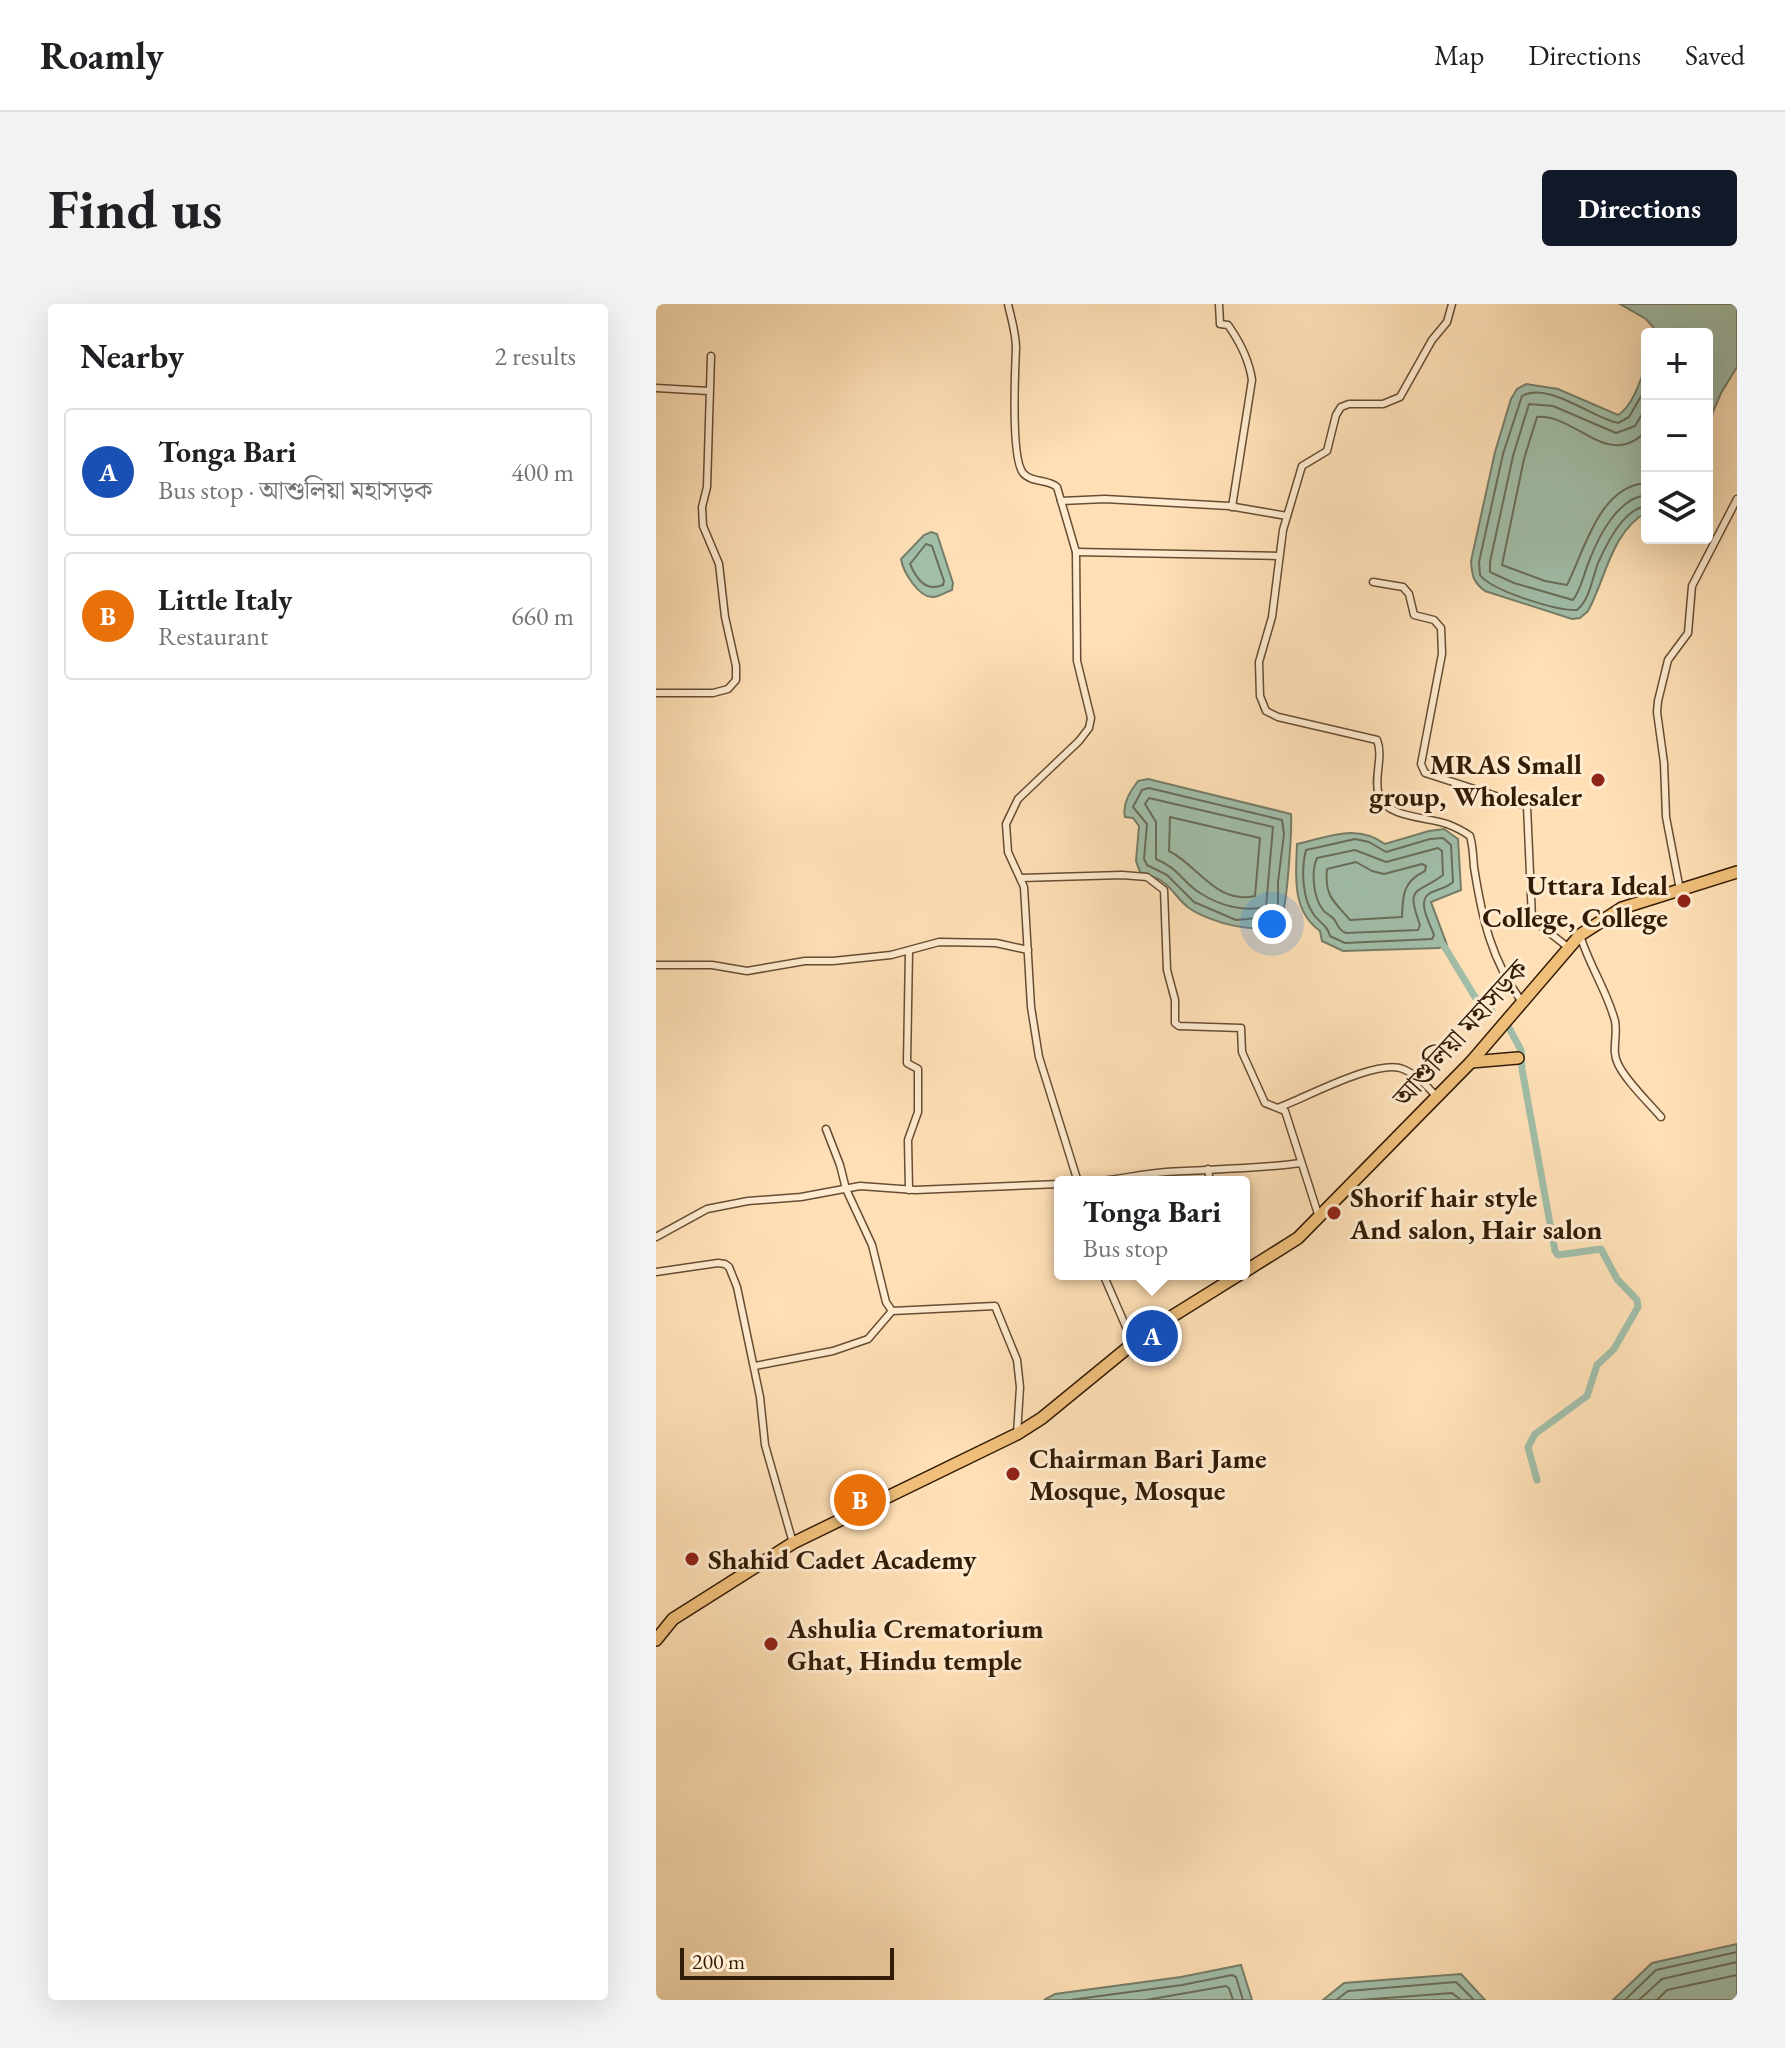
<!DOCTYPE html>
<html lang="en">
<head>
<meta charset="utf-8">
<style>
	:root { --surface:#fff; --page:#f2f2f2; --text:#202124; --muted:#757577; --line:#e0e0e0; --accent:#111827 }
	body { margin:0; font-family:"EB Garamond","Noto Serif Bengali",serif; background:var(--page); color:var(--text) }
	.controls { position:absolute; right:24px; top:24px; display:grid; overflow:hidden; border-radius:8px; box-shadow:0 8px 32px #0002 }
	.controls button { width:72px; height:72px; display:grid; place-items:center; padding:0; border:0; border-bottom:2px solid var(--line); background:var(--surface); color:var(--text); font:40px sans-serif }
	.scale { position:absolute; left:24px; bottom:20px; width:214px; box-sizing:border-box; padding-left:8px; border:4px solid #331c07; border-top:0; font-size:22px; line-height:28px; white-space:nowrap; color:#331c07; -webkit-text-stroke:6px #ffebd0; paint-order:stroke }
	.you { position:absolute; left:616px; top:620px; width:28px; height:28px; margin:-20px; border:6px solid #fff; border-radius:50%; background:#1a73e8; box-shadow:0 0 0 12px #1a73e833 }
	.badge { display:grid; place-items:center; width:52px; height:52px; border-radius:50%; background:var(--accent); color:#fff; font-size:26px; font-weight:700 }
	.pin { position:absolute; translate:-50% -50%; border:4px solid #fff; box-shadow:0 2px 8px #0006 }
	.popup { position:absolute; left:398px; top:872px; width:196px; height:104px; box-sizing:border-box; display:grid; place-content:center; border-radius:8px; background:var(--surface); filter:drop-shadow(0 2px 6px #0005); font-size:26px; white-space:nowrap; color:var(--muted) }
	.popup b { font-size:30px; color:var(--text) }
	.popup::after { content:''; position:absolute; left:50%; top:100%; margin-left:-16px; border:16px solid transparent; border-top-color:var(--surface) }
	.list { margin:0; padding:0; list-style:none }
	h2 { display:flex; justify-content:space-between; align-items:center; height:104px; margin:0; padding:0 32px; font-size:34px }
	h2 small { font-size:26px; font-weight:400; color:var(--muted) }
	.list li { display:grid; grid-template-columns:52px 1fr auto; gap:24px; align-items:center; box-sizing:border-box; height:128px; margin:0 16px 16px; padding:0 16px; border:2px solid var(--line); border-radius:8px }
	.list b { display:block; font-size:30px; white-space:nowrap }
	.list p { margin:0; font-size:26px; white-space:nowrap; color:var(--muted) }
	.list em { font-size:26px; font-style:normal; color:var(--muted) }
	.icon { flex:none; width:44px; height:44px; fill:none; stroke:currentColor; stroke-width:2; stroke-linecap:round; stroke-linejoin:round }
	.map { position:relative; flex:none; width:1081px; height:1696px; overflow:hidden; border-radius:8px }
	header { display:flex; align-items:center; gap:48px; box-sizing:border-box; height:112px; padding:0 40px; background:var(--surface); border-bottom:2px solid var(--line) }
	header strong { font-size:38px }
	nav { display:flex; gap:44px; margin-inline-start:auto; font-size:28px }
	.intro { display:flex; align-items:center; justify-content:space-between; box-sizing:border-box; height:192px; padding:0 48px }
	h1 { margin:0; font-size:56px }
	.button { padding:20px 36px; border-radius:8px; background:var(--accent); color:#fff; font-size:28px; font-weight:700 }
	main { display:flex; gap:48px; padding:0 48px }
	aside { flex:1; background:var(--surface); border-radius:8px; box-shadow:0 8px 32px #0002 }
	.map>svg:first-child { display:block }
	.water { fill:#a1bea9; stroke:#757d68; stroke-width:2 }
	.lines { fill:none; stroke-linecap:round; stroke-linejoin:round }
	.shore { stroke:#6a6d58; stroke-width:2 }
	.canal { stroke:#a1bea9; stroke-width:7 }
	.street-casing { stroke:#664d33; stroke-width:9 }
	.highway-casing { stroke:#331c07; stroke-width:14 }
	.street { stroke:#ffebd0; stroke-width:6 }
	.highway { stroke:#f0c07b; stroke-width:11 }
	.poi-dot { fill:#8f2418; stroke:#ffebd0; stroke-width:3 }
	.labels { text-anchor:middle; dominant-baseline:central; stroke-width:6; stroke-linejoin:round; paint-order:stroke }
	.poi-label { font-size:28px; font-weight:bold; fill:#331c07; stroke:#ffebd0; text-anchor:start }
	.street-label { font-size:28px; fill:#331c07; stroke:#ffebd0 }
</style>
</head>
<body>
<header>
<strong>Roamly</strong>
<nav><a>Map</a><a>Directions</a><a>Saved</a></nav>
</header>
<div class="intro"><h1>Find us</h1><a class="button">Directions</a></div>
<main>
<aside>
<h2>Nearby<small>2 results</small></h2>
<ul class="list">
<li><span class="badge" style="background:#1a4fb4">A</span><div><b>Tonga Bari</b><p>Bus stop · আশুলিয়া মহাসড়ক</p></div><em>400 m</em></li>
<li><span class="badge" style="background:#e8710a">B</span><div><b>Little Italy</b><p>Restaurant</p></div><em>660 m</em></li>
</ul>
</aside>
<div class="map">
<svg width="1081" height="1696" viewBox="0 0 1081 1696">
	<rect width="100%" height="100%" fill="#ffe0b6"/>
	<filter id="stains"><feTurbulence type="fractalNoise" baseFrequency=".0025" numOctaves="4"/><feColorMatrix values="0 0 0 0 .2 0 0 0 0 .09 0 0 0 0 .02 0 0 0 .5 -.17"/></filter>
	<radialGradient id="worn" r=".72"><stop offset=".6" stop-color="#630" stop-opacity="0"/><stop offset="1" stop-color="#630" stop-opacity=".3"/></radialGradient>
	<!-- water -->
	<g class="water">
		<polygon points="964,0 1081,0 1081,63 1065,89 1051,122 1051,30 999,30 998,24 990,15"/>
		<path d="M 991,58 L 991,208 C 955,228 950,274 932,307 L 924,314 L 916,315 L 829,287 C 817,278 816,272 815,257 L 839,148 L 855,95 L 861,85 L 870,80 L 902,85 L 962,111 C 977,102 985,75 991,58 Z"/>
		<path d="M 275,228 L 281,230 L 297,279 L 296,286 C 290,288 283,293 277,293 C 263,294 247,268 245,255 L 268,231 Z"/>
		<path d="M 492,475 L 635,510 C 636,524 631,606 625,614 C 609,636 551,617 533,604 C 523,597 517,585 507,578 C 501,573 492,571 484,568 L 480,557 L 483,522 L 477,514 L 469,513 C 466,500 474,487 482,477 Z"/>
		<path d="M 788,525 L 802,535 L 805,586 L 775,598 L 791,641 L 783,644 L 687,647 L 666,637 L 664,627 C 635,606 640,571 641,540 C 673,533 700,519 729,540 L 773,527 Z"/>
		<polygon points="1081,1640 1081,1696 957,1696 996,1659"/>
		<polygon points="585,1661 596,1696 388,1696 399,1690 525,1673"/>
		<polygon points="805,1670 829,1696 667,1696 688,1679"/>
	</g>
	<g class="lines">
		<!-- shore -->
		<g class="shore">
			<path d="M 991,82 L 973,113 L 962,119 C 936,114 892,77 866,92 L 847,150 L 823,258 L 824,271 C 836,287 901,307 921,306 C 934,295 936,275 942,259 C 951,239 968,204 991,202"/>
			<path d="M 991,102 L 979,122 L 960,129 L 897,102 L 873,100 L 857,152 L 834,258 L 834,268 L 858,279 L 917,296 C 926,284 928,268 934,255 C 943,231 963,193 991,191"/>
			<path d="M 991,126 C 953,168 919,109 881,113 L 868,155 L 846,261 L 889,277 L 911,281 C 928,248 943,181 991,179"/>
			<path d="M 270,240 L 276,242 L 288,277 L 287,281 C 270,288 261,276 254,260 Z"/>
			<polygon points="493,484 626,516 628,530 622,578 622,599 619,609 613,613 580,616 538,598 511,571 491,561 488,555 491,520 477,503 486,486"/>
			<path d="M 493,494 L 617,523 L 610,603 C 588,608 564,602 544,589 C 526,578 524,565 500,555 L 500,518 L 489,500 Z"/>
			<path d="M 514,513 L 604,534 L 599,592 C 560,601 542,561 513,547 Z"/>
			<path d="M 787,534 L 795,541 L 797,578 C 791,584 782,585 774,589 C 760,597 774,619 778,631 L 776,635 L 689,639 L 674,632 C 671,621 665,620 658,611 C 646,595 645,565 650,546 L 699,535 L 713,538 L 730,548 L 774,535 Z"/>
			<path d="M 782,544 L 786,547 L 787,571 C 761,591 749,580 764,621 L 762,626 L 690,629 C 681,625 683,621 677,614 C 674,611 669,609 667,606 C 657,593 655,567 661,554 L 699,546 L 730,558 Z"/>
			<path d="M 700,558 L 716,567 L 728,570 L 766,560 L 770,562 L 769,567 C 746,578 747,592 746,613 L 694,616 C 679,598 668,593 671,565 Z"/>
			<polyline points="414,1696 526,1681 576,1671 580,1673 587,1696"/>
			<polyline points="490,1696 570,1682 573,1684 577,1696"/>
			<polyline points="680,1696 692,1687 800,1678 818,1696"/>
			<polyline points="704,1696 796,1689 805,1696"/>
			<polyline points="969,1696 1000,1666 1081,1648"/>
			<polyline points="983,1696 1006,1675 1081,1658"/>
			<polyline points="1001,1696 1011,1686 1081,1671"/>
		</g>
		<!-- canal -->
		<g class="canal">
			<polyline points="788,642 819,693 836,707"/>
			<polyline points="852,722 865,746 866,765 899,947 902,951 945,945 961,975 981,996 982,1003 958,1045 941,1061 931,1092 879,1130 872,1143 881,1176"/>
		</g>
		<!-- street casing -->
		<g class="street-casing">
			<g id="street">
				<path d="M 352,0 C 355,14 360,29 360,44 C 359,66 355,154 367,169 C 375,179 392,175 401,183 L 420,248 L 421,357 L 435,414 L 433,424 L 423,437 L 362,495 L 350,520 L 352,548 L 368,583 L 375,703 L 383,753 L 422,878"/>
				<path d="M 563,0 L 564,20 L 572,21 C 584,38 593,55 596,76 L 576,203"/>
				<path d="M 796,0 L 791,18 L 776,36 L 744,93 L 727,100 L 693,100 L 685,103 L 680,111 L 671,147 L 646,162 L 627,226 L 616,313 L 603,358 L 604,392 L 610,407 L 622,413 L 721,436 C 728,453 717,473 723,492 C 731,514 772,513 791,520 C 799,523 807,527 814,532 C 817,542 817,552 818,563 C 826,614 835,656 866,698"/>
				<polyline points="0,84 53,87"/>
				<polyline points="405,197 449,195 573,202 631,212"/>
				<polyline points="420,248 623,252"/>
				<polyline points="717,278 747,283 753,290 758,311 778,316 785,324 786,350 765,460 769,469 871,502 876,615 913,644"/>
				<polyline points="0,389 57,389 72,385 80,376 80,362 69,313 63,260 47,222 46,203 51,183 55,52"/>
				<polyline points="365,574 466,571 491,573 508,586 511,666 519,696 519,719 523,722 585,724 586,748 609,799 629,807 663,913"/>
				<polyline points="1024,586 1010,513 1008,459 1001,408 1002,397 1012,356 1032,329 1036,282 1081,195"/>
				<path d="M 924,631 C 933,661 951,687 959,717 C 962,732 955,747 962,760 C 970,777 992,798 1005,813"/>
				<polyline points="253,647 251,759 262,765 262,808 252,836 253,886"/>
				<polyline points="0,661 56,661 91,667 149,657 177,657 235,651 283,638 340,639 372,646"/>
				<path d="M 624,803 C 649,794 722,754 747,765 C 761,771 771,782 781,793"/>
				<polyline points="170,825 184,861 190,885 216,941 230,998 236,1007"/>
				<polyline points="552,865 554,878"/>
				<path d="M 431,878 C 458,877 483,870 510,868 C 556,865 601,865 645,859"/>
				<polyline points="0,933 51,905 92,897 145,893 204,882 259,886 404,880"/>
				<polyline points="0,968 62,959 69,960 73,963 81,983 104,1093 109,1141 137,1239"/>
				<polyline points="447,970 477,1039"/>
				<polyline points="99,1062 177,1047 212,1035 236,1007 339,1002 361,1056 364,1083 361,1130"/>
			</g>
		</g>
		<!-- highway casing -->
		<g class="highway-casing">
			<g id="highway">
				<polyline points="815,758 862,754"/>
				<polyline points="588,968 642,934 815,758 924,631 966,604 1081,568"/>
				<polyline points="0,1336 17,1315 137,1239 361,1130 386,1114 491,1028 584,970"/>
			</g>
		</g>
		<!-- street -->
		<use href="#street" class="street"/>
		<!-- highway -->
		<use href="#highway" class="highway"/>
	</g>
	<!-- markers -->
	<g class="poi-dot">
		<circle cx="942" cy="476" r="8"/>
		<circle cx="1028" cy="597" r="8"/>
		<circle cx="678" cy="909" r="8"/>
		<circle cx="357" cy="1170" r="8"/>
		<circle cx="36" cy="1255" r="8"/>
		<circle cx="115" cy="1340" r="8"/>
	</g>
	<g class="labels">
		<!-- poi labels -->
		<g class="poi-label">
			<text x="926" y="460" text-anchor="end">MRAS Small<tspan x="926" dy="32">group, Wholesaler</tspan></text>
			<text x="1012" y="581" text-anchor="end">Uttara Ideal<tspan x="1012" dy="32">College, College</tspan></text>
			<text x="694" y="893">Shorif hair style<tspan x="694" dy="32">And salon, Hair salon</tspan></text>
			<text x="373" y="1154">Chairman Bari Jame<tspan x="373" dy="32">Mosque, Mosque</tspan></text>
			<text x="52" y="1255">Shahid Cadet Academy</text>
			<text x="131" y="1324">Ashulia Crematorium<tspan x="131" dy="32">Ghat, Hindu temple</tspan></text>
		</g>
		<!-- street labels -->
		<g class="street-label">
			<text transform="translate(804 729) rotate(-48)">আশুলিয়া মহাসড়ক</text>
		</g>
	</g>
	<rect width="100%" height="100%" filter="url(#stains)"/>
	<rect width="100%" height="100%" fill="url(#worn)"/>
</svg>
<div class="controls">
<button>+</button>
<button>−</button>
<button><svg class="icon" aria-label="layers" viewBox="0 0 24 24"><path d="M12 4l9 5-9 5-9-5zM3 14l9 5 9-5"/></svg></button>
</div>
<div class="scale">200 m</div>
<div class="you"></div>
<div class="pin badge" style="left:496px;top:1032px;background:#1a4fb4">A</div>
<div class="popup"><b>Tonga Bari</b>Bus stop</div>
<div class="pin badge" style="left:204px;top:1196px;background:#e8710a">B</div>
</div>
</main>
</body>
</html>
